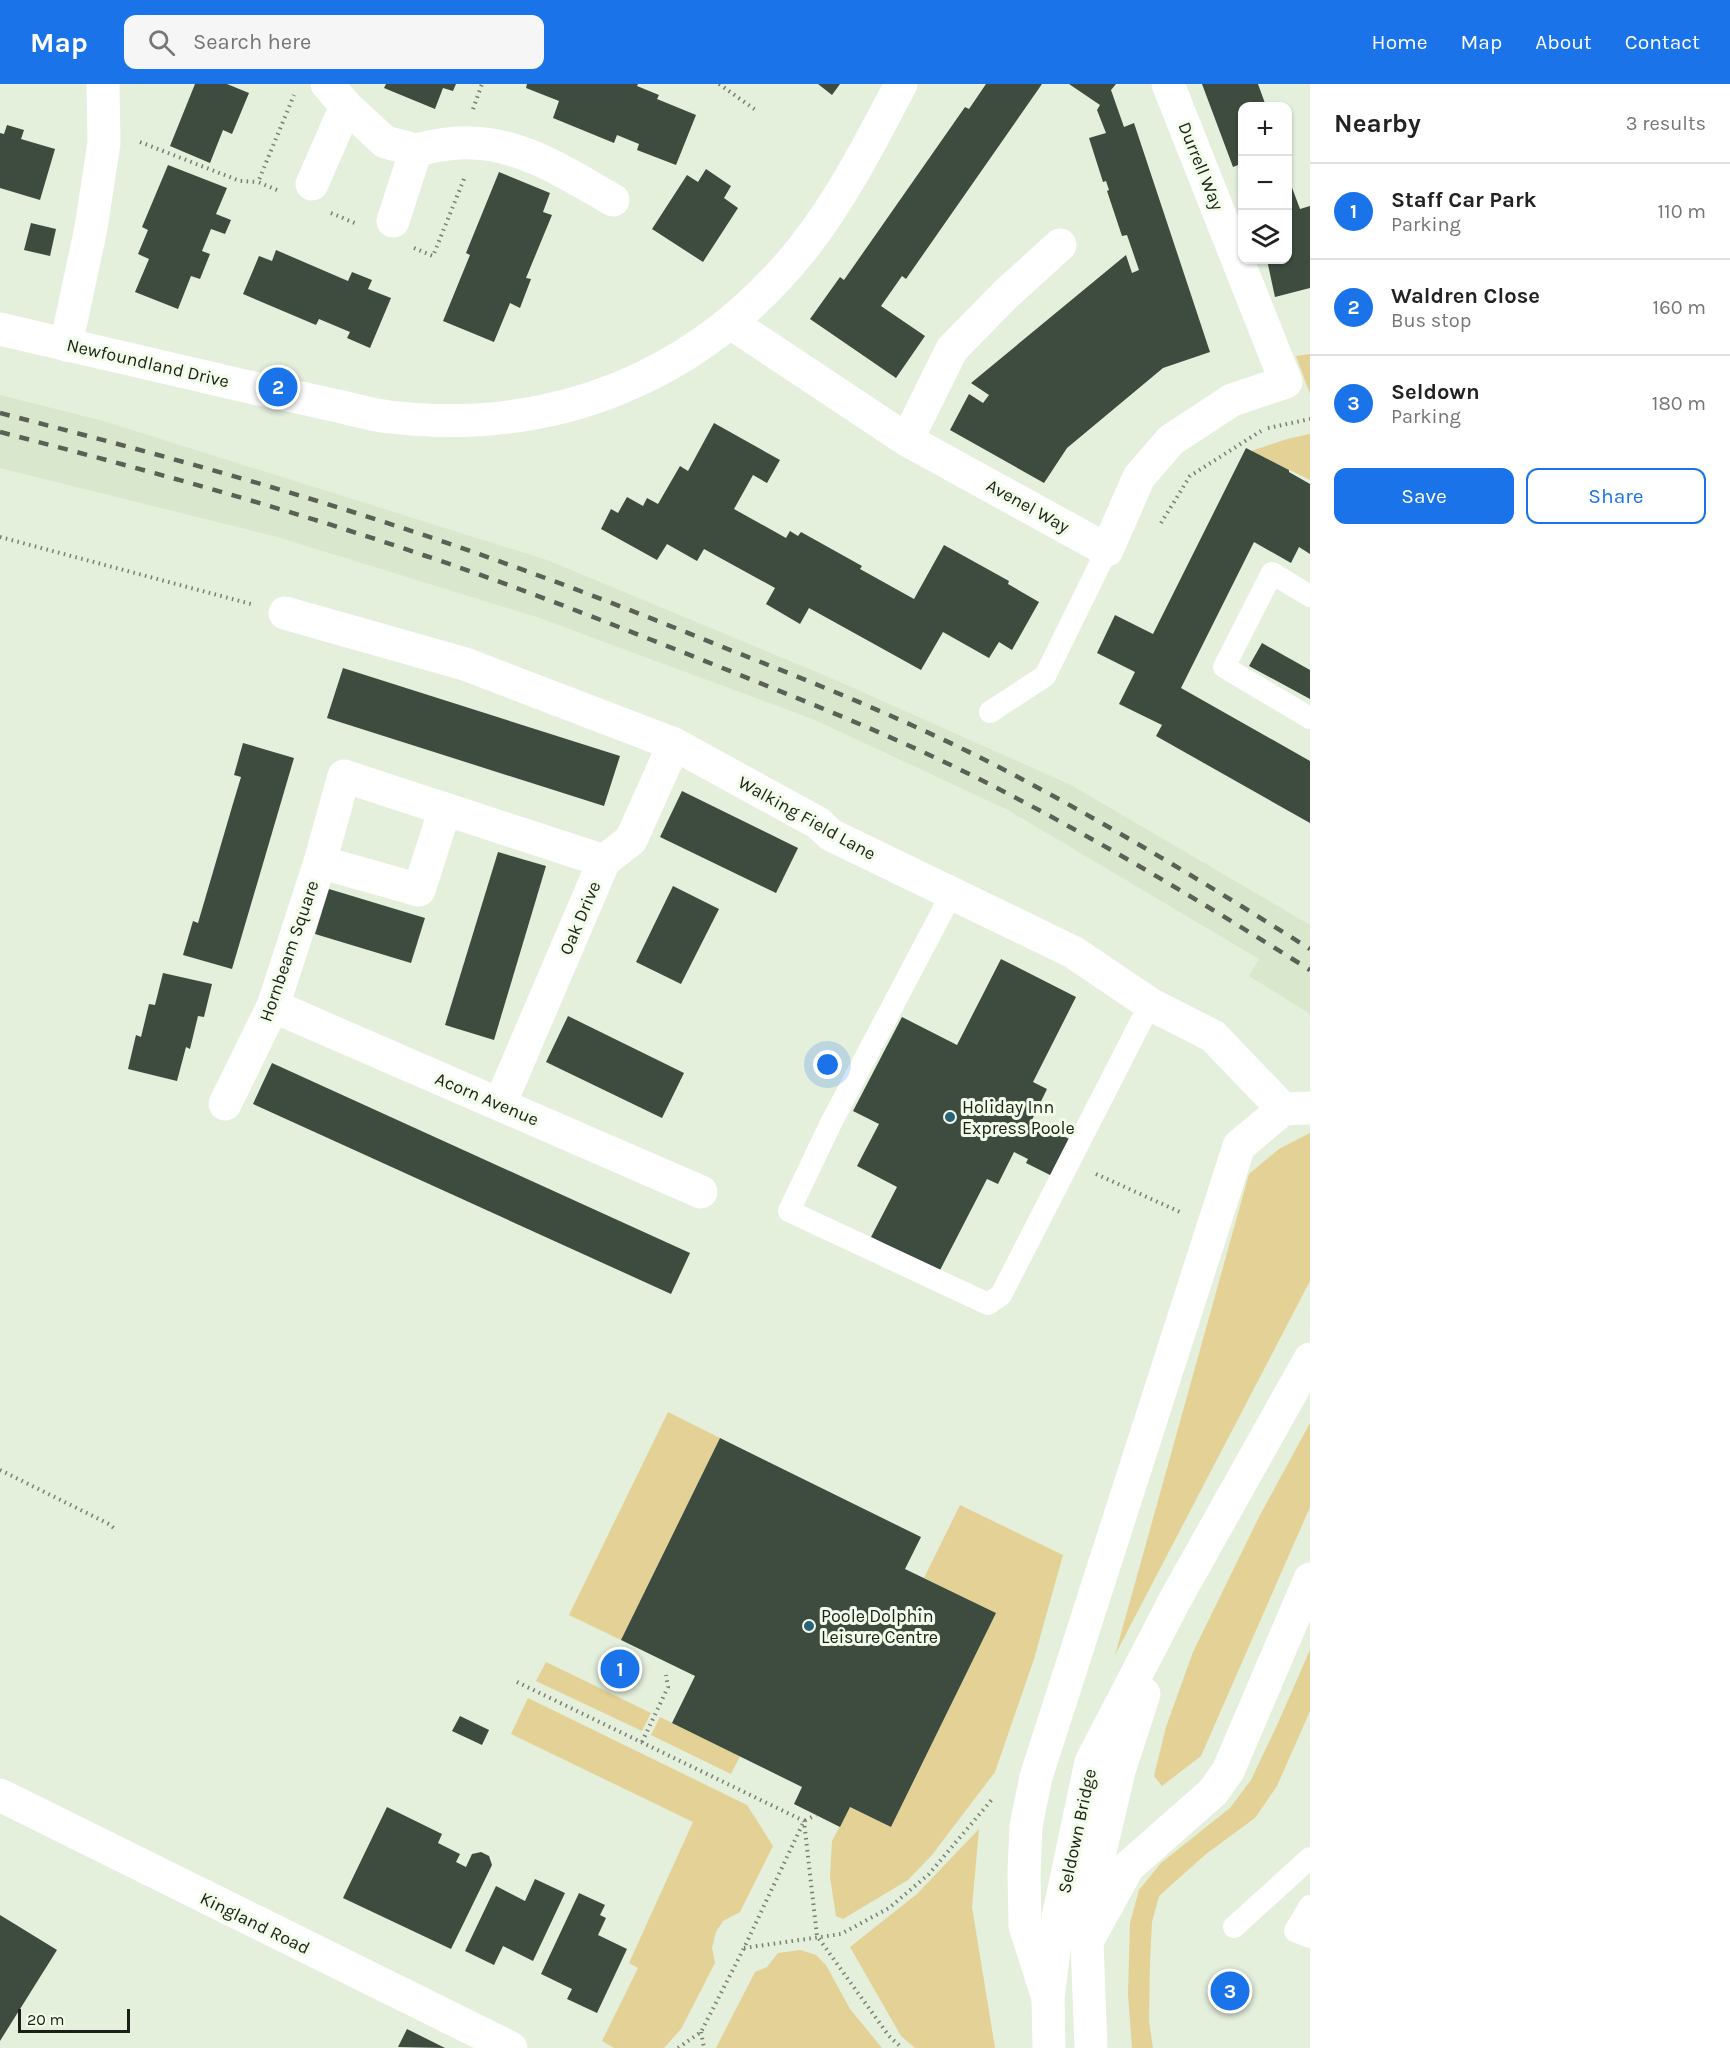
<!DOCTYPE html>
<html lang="en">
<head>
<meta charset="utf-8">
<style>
	:root { --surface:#fff; --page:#f6f6f6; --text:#222; --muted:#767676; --line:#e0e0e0; --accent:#1a73e8 }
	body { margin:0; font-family:Karla,sans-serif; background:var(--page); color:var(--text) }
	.controls { position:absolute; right:18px; top:18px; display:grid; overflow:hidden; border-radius:12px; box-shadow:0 2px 4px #0004 }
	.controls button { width:54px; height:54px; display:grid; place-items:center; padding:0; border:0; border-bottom:2px solid var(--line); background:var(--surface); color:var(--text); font:30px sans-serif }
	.scale { position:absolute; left:18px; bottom:15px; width:112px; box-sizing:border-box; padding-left:6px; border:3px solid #1b1f18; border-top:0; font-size:16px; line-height:21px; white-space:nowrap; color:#1b1f18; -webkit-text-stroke:4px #f1fce9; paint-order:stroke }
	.you { position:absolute; left:828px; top:981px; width:21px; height:21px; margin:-15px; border:4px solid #fff; border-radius:50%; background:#1a73e8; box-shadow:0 0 0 9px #1a73e833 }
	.badge { display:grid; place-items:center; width:39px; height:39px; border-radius:50%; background:var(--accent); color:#fff; font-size:20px; font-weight:700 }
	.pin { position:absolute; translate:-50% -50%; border:3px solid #fff; box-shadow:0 2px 6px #0006 }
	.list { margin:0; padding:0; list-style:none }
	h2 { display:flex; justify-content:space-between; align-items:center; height:78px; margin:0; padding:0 24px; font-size:26px }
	h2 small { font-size:20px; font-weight:400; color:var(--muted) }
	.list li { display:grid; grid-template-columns:39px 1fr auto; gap:18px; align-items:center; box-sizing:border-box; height:96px; padding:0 24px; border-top:2px solid var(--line) }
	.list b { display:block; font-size:22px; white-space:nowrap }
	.list p { margin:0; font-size:20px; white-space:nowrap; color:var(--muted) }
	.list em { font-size:20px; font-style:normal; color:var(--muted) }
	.actions { display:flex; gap:12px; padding:18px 24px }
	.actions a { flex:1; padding:14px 0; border:2px solid var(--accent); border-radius:12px; text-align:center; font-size:21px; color:var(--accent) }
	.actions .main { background:var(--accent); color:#fff }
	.icon { flex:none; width:33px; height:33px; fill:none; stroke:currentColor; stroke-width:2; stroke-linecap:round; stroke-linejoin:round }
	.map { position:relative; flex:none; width:1310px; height:1964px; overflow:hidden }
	header { display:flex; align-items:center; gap:36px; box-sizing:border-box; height:84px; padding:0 30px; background:var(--accent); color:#fff }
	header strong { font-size:28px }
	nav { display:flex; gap:33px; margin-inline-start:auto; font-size:21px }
	.search { width:420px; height:54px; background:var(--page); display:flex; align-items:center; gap:15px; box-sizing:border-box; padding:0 21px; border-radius:12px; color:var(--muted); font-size:22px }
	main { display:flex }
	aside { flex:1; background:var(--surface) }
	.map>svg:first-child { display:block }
	.built { fill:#d9e7cd }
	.green { fill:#e4d195 }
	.building { fill:#3d4c3f }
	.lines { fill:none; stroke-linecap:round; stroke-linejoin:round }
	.path { stroke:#787f72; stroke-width:4; stroke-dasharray:1.5 4.5; stroke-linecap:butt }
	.lane { stroke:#fff; stroke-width:22 }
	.street { stroke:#fff; stroke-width:33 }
	.secondary { stroke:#fff; stroke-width:33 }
	.rail { stroke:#5a6055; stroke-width:4.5; stroke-dasharray:10 10; stroke-linecap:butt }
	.poi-dot { fill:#27637a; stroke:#f1fce9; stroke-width:2 }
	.labels { text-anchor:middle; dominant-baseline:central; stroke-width:6; stroke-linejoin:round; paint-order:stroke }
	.street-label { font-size:18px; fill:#1b1f18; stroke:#f1fce9 }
	.poi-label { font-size:18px; fill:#1b1f18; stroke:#f1fce9; text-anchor:start }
</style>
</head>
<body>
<header>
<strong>Map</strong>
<div class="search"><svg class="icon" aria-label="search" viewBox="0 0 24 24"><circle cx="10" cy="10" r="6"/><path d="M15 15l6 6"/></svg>Search here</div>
<nav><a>Home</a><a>Map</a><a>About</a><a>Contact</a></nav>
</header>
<main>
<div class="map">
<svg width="1310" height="1964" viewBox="0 0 1310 1964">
	<rect width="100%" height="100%" fill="#e4efdc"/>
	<!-- built -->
	<polygon class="built" points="0,311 103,337 547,476 833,595 1071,701 1310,841 1310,930 1249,892 1259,875 1008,726 815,636 537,533 274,452 0,384"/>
	<!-- green -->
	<g class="green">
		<polygon points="1310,270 1310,310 1296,272"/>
		<polygon points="1310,350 1310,396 1251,367 1287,355"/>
		<polygon points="1310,1049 1310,1197 1115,1571 1249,1090 1279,1065"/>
		<polygon points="668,1328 720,1354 621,1556 569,1531"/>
		<polygon points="1310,1339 1310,1423 1201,1672 1162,1702 1154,1692 1166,1643 1193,1568 1259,1433"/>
		<polygon points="960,1421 1063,1471 1034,1575 995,1688 932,1771 908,1796 843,1835 836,1832 830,1793 832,1757 850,1723 891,1743 996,1529 924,1494"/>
		<polygon points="1310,1566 1310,1627 1277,1702 1255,1734 1206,1770 1159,1812 1152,1838 1150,1877 1149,1937 1153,1964 1132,1964 1128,1910 1130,1839 1139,1806 1161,1779 1230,1724 1251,1696 1278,1639"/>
		<polygon points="546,1578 651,1629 642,1647 536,1597"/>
		<polygon points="528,1614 747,1721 773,1762 740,1828 723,1837 716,1848 712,1864 715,1879 681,1945 664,1964 614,1964 602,1957 638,1884 629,1879 693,1738 511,1650"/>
		<polygon points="660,1633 740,1672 731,1690 651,1651"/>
		<polygon points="979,1745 972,1823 995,1964 915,1964 901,1952 850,1863 917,1810"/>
		<polygon points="800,1866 816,1871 826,1881 850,1925 882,1964 716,1964 755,1888 767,1883 778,1869"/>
	</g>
	<!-- building -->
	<g class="building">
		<polygon points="195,0 227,0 249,9 232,50 223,46 210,79 170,62"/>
		<polygon points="386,0 456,0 453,7 443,4 435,25 384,4"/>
		<polygon points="527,0 638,0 637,2 659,11 657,15 696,31 676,81 637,66 639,60 617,51 614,59 553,34 559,17 526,4"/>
		<polygon points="818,0 840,0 832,11"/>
		<polygon points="986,0 1042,0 906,195 902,192 881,222 925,252 896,294 810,235 840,193 844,196 965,23 969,25"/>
		<polygon points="1069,0 1116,0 1111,6 1124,43 1134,39 1210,268 1163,284 1067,364 1044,399 950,346 969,310 983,319 989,311 971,299 1126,171 1132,189 1139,186 1127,151 1122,152 1107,107 1109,106 1106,97 1103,98 1089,54 1106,49 1097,26 1100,21"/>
		<polygon points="1202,0 1258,0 1266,22 1242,22 1242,93 1238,81 1233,83"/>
		<polygon points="7,41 24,46 21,55 55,65 40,116 0,104 0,49 4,50"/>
		<polygon points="168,81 227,104 216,130 231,136 225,150 211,145 202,167 210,170 200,195 191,192 178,225 135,208 149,175 138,170 148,146 142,143"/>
		<polygon points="706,85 731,102 724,114 738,124 703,178 652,145 687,91 698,98"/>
		<polygon points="499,88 550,109 543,128 552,131 526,194 531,195 520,224 510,219 494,258 443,237 470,171 466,169"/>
		<polygon points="1288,93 1300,125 1310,122 1310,204 1275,213 1267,176 1288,176"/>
		<polygon points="31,139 56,145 50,172 24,166"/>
		<polygon points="276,166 348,197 352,188 372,196 368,205 391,214 370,264 347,254 350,248 319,235 316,241 243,210 259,172 272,177"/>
		<polygon points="714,339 780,376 767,399 753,391 734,425 786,454 790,447 798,452 801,448 862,482 860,485 914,515 944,461 1009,497 1008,500 1039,518 1012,566 999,558 989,574 943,548 921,586 809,524 800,540 766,520 775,504 704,465 697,477 667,460 657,476 601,445 611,425 618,429 627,413 643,422 647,414 658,420 680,382 688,387"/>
		<polygon points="1246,364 1289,386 1289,388 1310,400 1310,470 1299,463 1291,479 1254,458 1181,604 1310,677 1310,739 1156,652 1162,641 1119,620 1135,588 1097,569 1115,531 1153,550"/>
		<polygon points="1262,559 1310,586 1310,615 1249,582"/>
		<polygon points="343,584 620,672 604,722 327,634"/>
		<polygon points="243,659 294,674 232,885 183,871 193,837 198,839 232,723 241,693 234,691"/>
		<polygon points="682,707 798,764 776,809 660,753"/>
		<polygon points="498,768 546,782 494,956 445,941"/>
		<polygon points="673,802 719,825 681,900 636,878"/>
		<polygon points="329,805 425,834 411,879 315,850"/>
		<polygon points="1001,875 1076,913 1033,998 1047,1005 1029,1042 1041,1048 1044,1042 1075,1058 1056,1094 1026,1079 1028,1075 1014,1068 998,1100 987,1095 939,1188 871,1153 897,1103 857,1082 879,1040 853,1027 902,933 957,961"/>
		<polygon points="163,889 212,900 204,933 198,932 190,965 186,963 177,997 128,985 136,951 141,953 149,920 155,921"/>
		<polygon points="568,932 684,989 662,1034 546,978"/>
		<polygon points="272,979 690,1169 671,1210 253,1020"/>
		<polygon points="720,1354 921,1453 905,1485 996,1529 891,1743 850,1723 840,1743 794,1720 802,1703 672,1639 695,1592 621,1556"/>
		<polygon points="460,1632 489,1646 482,1661 452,1647"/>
		<polygon points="387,1723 442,1750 438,1759 460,1770 456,1778 466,1783 472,1770 481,1768 489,1772 492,1781 451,1865 343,1814"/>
		<polygon points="535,1795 565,1809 533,1877 503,1862 494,1881 465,1867 496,1802 525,1817"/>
		<polygon points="579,1809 605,1821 600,1831 606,1834 598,1851 627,1865 597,1929 567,1915 572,1905 541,1890"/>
		<polygon points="0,1831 57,1866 0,1957"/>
		<polygon points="407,1945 445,1964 398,1963"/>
	</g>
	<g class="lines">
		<!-- path -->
		<g class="path">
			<polyline points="719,0 757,27"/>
			<polyline points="473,25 482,0"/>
			<polyline points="140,58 240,97 258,98"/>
			<polyline points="277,106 258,98 294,11"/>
			<polyline points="331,129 357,140"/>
			<polyline points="414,164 433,172 464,95"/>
			<polyline points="1268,344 1310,335"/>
			<polyline points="1161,439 1190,392 1261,347"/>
			<polyline points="0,453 251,520"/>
			<polyline points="1096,1090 1180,1128"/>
			<polyline points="0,1386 109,1440 116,1446"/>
			<polyline points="517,1598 804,1737 817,1852 889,1952 902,1964"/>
			<polyline points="642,1658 668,1603 666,1591"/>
			<polyline points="744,1864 841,1850 889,1824 929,1790 994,1713"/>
			<polyline points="701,1948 704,1964"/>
			<polyline points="678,1964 701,1948 744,1864 804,1737 816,1731"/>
		</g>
		<!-- lane -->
		<g class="lane">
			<polyline points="1310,512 1272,489 1224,583 1310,634"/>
			<polyline points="990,628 1045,592 1107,466"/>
			<polyline points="952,809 831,1039 789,1127 988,1220 1001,1211 1150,920"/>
			<polyline points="1310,1822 1295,1847 1310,1853"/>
			<polyline points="1234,1843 1310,1774"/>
		</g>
		<!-- street -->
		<g class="street">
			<polyline points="327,0 346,22 385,58 416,66 393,137"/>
			<path d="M 416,66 C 434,62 452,58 471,59 C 524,60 569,91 613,116"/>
			<polyline points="312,100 346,22"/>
			<polyline points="731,239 907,356 1107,466 1139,393 1171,356 1232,316 1286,298 1168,0"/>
			<polyline points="66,261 91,144 104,59 103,0"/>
			<polyline points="907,356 952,265 1006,210 1060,161"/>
			<polyline points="285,529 465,580 674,660 818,739 831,751 1073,868 1150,920 1213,952 1283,1025"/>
			<polyline points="320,778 419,806 445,725"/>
			<polyline points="273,922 701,1108"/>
			<polyline points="225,1020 273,922 320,778 344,692 604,777"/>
			<polyline points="500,1020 604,777 631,756 674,660"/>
			<polyline points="0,1711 511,1964"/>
			<polyline points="1090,1852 1128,1783 1213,1708 1228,1687 1310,1495"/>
			<polyline points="1048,1914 1025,1842 1024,1789 1026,1742 1036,1693 1239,1062 1283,1025 1310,1024"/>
		</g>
		<!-- secondary -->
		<g class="secondary">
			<path d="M 0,245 C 83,264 166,284 249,303 C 280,309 311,316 342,323 C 358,327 374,331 389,333 C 554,352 699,294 803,164 C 843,113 871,57 901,0"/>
			<polyline points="1049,1964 1048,1914 1058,1834 1091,1678 1176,1514 1310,1275"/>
			<polyline points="1091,1964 1087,1857 1100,1768 1119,1687 1144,1610"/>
		</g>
		<!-- rail -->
		<g class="rail">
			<path d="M 0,329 C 108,357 217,386 324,419 C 458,460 590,509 720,562 C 812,598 907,636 995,681 C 1103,737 1207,800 1310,865"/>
			<path d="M 0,348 C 143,385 286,424 426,472 C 518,503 609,539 700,575 C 797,614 895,652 989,700 C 1099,756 1205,820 1310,886"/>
		</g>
	</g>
	<!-- markers -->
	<g class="poi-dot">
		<circle cx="950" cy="1033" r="6"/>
		<circle cx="809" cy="1542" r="6"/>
	</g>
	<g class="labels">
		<!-- street labels -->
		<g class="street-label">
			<text transform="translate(1201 82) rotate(68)">Durrell Way</text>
			<text transform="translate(148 279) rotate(13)">Newfoundland Drive</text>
			<text transform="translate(1028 422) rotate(29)">Avenel Way</text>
			<text transform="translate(807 734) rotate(29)">Walking Field Lane</text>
			<text transform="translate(580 834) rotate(-67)">Oak Drive</text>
			<text transform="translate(289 867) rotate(-71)">Hornbeam Square</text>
			<text transform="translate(487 1015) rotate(23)">Acorn Avenue</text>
			<text transform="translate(1077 1747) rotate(-78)">Seldown Bridge</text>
			<text transform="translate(255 1839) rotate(26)">Kingland Road</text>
		</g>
		<!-- poi labels -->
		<g class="poi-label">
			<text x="962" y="1023">Holiday Inn<tspan x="962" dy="21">Express Poole</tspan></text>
			<text x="821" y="1532">Poole Dolphin<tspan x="821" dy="21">Leisure Centre</tspan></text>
		</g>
	</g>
</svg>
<div class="controls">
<button>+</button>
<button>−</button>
<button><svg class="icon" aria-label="layers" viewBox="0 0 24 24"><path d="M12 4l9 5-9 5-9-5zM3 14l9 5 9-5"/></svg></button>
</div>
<div class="scale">20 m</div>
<div class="you"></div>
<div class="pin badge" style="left:620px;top:1585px">1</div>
<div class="pin badge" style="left:278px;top:303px">2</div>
<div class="pin badge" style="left:1230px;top:1907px">3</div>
</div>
<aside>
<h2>Nearby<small>3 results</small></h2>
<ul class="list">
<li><span class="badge">1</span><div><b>Staff Car Park</b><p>Parking</p></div><em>110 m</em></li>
<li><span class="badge">2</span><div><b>Waldren Close</b><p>Bus stop</p></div><em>160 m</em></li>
<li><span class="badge">3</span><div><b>Seldown</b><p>Parking</p></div><em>180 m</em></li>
</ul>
<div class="actions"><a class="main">Save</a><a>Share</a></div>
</aside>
</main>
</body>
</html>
